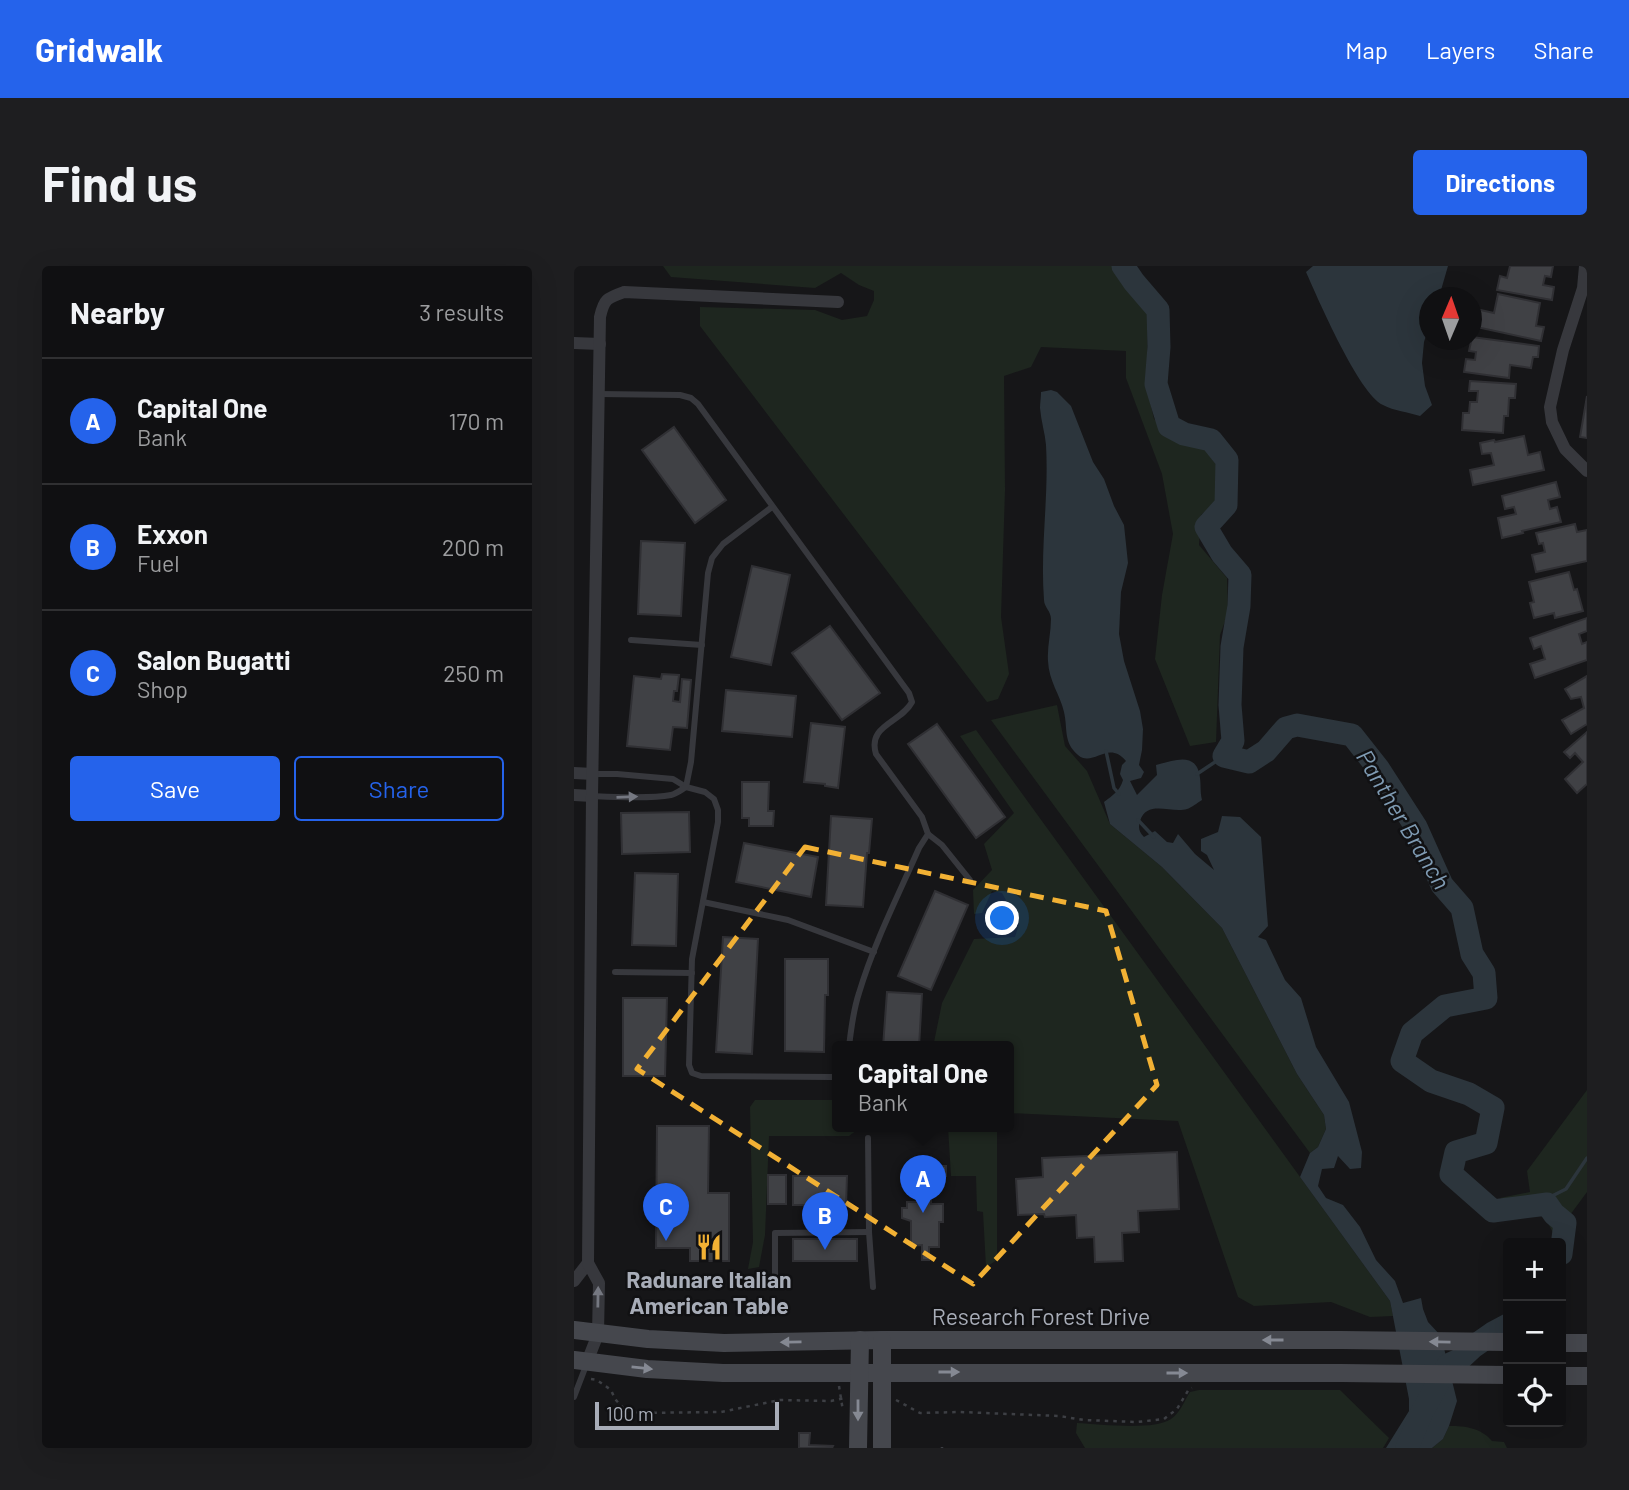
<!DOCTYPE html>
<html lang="en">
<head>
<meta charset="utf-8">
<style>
	:root { --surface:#101012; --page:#1e1e20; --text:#f1f3f6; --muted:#9c9d9f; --line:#303032; --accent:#2563eb }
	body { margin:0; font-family:Barlow,sans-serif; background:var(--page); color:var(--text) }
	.controls { position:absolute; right:21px; bottom:21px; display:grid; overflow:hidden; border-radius:7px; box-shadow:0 7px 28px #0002 }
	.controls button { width:63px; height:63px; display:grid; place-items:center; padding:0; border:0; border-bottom:2px solid var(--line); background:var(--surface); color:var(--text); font:35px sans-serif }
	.compass { position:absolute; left:845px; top:21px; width:63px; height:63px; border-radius:50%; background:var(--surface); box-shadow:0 7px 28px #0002; rotate:2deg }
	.scale { position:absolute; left:21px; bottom:18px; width:184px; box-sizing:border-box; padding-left:7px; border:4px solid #a8adb8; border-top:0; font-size:19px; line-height:24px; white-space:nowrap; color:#a8adb8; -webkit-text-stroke:5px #111113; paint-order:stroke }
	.you { position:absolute; left:429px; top:653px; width:24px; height:24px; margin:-18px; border:5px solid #fff; border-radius:50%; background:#1a73e8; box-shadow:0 0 0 10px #1a73e833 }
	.badge { display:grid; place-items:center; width:46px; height:46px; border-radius:50%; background:var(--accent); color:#fff; font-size:23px; font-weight:700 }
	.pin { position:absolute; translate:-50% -58px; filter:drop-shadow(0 2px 4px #0008) }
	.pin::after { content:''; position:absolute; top:37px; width:24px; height:21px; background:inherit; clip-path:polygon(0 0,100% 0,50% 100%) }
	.popup { position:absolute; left:258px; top:775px; width:182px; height:91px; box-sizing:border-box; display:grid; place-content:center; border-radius:7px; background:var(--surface); filter:drop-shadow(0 2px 5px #0005); font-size:23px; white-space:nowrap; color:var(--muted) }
	.popup b { font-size:26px; color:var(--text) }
	.popup::after { content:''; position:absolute; left:50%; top:100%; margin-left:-14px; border:14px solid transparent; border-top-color:var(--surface) }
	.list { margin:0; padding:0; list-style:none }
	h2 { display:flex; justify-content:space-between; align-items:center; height:91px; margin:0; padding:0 28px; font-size:30px }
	h2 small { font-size:23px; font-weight:400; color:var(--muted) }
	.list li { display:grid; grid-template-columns:46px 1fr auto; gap:21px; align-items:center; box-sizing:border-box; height:126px; padding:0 28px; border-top:2px solid var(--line) }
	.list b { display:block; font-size:26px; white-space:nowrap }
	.list p { margin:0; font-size:23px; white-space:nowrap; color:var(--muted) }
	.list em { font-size:23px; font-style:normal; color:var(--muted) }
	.actions { display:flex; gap:14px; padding:21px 28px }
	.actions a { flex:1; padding:16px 0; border:2px solid var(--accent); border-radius:7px; text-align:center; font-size:24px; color:var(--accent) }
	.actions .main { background:var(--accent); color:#fff }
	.icon { flex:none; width:38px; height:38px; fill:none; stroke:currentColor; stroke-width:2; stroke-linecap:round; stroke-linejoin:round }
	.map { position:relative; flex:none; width:1013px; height:1182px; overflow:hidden; border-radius:7px }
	header { display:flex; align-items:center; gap:42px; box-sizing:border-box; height:98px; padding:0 35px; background:var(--accent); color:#fff }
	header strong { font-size:33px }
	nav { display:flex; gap:38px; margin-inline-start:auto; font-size:24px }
	.intro { display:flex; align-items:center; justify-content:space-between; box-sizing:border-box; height:168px; padding:0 42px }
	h1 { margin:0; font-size:49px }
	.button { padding:18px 32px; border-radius:7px; background:var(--accent); color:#fff; font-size:24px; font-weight:700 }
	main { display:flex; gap:42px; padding:0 42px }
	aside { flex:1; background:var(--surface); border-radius:7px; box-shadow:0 7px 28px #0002 }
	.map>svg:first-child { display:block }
	.green { fill:#1e261f }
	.water { fill:#2c353c }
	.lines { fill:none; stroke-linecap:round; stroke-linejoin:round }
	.stream { stroke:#2c353c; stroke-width:3.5 }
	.river { stroke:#2c353c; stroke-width:23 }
	.building { fill:#404145; stroke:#303034; stroke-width:2 }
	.path { stroke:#3d3f44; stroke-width:2.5; stroke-dasharray:3.5 5; stroke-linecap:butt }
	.lane { stroke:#37383d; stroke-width:6 }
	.street { stroke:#37383d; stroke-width:12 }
	.secondary { stroke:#45474d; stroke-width:18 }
	.oneway { fill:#757881 }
	.oneway2 { fill:#858993 }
	.marked { fill:none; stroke:#f2b134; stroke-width:5; stroke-dasharray:14 9; stroke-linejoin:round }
	.labels { text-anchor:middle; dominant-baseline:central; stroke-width:5; stroke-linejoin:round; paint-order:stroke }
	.poi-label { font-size:23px; font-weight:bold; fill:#a8adb8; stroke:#111113 }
	.street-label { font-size:23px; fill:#a8adb8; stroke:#111113 }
	.water-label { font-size:24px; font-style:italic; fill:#7f9bb3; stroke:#111113 }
</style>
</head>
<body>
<header>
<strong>Gridwalk</strong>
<nav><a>Map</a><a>Layers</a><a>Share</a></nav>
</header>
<div class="intro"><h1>Find us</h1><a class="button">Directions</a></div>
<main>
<aside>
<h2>Nearby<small>3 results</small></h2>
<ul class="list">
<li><span class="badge">A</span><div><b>Capital One</b><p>Bank</p></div><em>170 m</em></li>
<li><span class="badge">B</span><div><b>Exxon</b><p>Fuel</p></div><em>200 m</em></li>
<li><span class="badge">C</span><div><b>Salon Bugatti</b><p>Shop</p></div><em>250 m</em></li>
</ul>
<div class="actions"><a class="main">Save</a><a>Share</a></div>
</aside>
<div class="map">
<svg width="1013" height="1182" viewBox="0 0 1013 1182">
	<rect width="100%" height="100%" fill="#161618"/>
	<!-- green -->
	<g class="green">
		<polygon points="89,0 544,0 574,40 573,122 580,153 603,172 630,182 648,207 644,234 627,249 625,279 653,312 654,347 646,369 642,476 616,480 581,393 588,329 599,268 588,208 552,112 552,85 467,81 457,101 430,110 431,224 427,351 435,408 424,433 413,436 126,60 126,41 241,44 268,54 293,50 300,34 300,25 285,19 267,7 241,22 97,11"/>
		<polygon points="483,439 491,480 513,505 536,558 588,601 648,662 723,808 750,849 752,863 744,881 736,887 417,454"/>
		<polygon points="402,464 816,1035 819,1050 796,1051 757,1036 680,1040 664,1031 604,855 435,847 435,781 359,781 368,737 400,673 441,671 445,658 428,627 418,625 408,647 400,648 399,624 418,604 410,578 440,547 386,470"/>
		<polygon points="1013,824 1013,926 996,949 991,978 984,977 968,945 934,946 938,938 926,932 956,926 953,905"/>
		<polygon points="181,834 263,834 263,861 287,861 275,870 195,870 191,969 185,1001 174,1003 179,976 176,841"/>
		<polygon points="374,861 423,861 423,994 412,1001 409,946 403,945 402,910 377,910"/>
		<path d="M 625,1124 L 766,1124 L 815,1172 L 809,1182 L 511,1182 L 502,1167 L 503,1157 C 525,1158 580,1165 597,1153 C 607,1146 610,1135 616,1126 Z"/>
		<path d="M 875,1160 C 892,1160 907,1162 918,1175 L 930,1176 L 933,1182 L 858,1182 L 869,1173 Z"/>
	</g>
	<!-- water -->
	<g class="water">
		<path d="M 739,0 L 874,0 L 865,31 L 856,32 L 855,60 L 850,76 L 848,97 L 851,120 L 858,139 L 846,150 C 834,146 820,145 809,139 C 785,128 744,33 732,6 Z"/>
		<path d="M 477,124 L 483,126 L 497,140 L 519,196 L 530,213 L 540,240 L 550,259 L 554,297 L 547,326 L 545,368 L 550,395 L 566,445 L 569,463 L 568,484 L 565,499 L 570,506 L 567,512 L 556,515 L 563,529 L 583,509 L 582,499 C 599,495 623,484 626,512 C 627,519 626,526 628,534 C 623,537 617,542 613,543 C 598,548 573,533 566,555 C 564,562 565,566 570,571 L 581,565 L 593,576 L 599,577 L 604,568 L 621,588 L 640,604 L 633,589 L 627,585 L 627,573 L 644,566 L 648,550 L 666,551 L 687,571 L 694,660 L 684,671 L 692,674 L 711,714 L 727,732 L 742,781 L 775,836 L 788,886 L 787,902 L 776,903 L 764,890 L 760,902 L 748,903 L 744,920 L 752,932 L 769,939 L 786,961 L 802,994 L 821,1015 L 829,1037 L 847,1032 L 849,1043 L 854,1056 L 867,1070 L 883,1135 L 875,1160 L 869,1173 L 858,1182 L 812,1182 L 835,1145 L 835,1133 L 816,1035 L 726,911 L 736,887 L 744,881 L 752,863 L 750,849 L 723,808 L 648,662 L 588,601 L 536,558 L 530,536 C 539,529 546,525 549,514 L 546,508 L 548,499 L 552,495 C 534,473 519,502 504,489 C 489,476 494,463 490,446 C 486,428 475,416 474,395 C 473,381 477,367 477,353 C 477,345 470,341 470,334 C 466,282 475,231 472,179 C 471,167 467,155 466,142 C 466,137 467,132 467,126 Z"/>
	</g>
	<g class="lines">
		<!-- stream -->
		<g class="stream">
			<polyline points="532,485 540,522 545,528"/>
			<polyline points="623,508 650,490"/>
			<polyline points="564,554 580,571"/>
			<polyline points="973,938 978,930 992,923 1013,892"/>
		</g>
		<!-- river -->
		<g class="river">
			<polyline points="549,0 560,16 584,44 585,81 582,118 595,160 610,168 637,174 653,194 652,239 632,261 648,288 666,309 665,340 658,381 656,439 659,475 650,490 675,496 692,485 712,462 723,459 778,469 804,502 842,561 868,619 888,642 898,688 910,707 912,732 871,740 838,767 828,795 857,815 895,828 919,842 912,877 882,886 877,908 919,945 973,938 980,948 991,957 987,988"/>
			<polyline points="833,1182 847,1148 874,1099 885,1094 899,1081 919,1067 934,1059"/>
		</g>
	</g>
	<!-- building -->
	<g class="building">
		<polygon points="936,0 979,0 977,11 971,10 969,19 980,21 978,34 923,24 926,10 933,12"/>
		<polygon points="924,28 966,37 962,60 970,61 967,75 898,60 902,43 920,47"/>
		<polygon points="898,71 965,80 964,91 959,91 957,102 936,99 935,112 890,106 892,93 901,94 902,86 895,85"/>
		<polygon points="896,115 942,118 941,132 935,132 934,150 930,150 929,167 888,164 889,147 895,147 896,136 903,136 904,125 895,125"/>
		<polygon points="1013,130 1013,172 1006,171"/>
		<polygon points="100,161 152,234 121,257 68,184"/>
		<polygon points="950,170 954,189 966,186 970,204 899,219 896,204 920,199 917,187 908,188 906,177 920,174 921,176"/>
		<polygon points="982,216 986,231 974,234 976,243 983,241 987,256 948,265 949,267 928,272 924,252 942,248 940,241 931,243 928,230"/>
		<polygon points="1001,258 1003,266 1013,264 1013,295 962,306 958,289 971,286 969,277 965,278 962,267"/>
		<polygon points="67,275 111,277 107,350 64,348"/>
		<polygon points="178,300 216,309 197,399 157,391"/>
		<polygon points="995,306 1000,324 1003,323 1009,345 981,352 980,347 960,352 956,337 960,336 955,316"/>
		<polygon points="1013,352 1013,365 1005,368 1008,378 1013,376 1013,394 961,412 956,398 971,393 967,380 960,383 956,372"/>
		<polygon points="256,360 306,427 268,454 218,387"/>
		<polygon points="88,408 105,409 103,425 100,425 99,435 106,436 108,413 117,414 113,462 99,461 96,484 53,480 60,410 87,413"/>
		<polygon points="1013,410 1013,458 997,468 988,454 1010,442 1007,431 997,433 991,423"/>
		<polygon points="152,424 222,430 218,471 148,465"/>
		<polygon points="237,457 271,461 264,522 251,520 251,518 230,516"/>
		<polygon points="363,458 431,551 402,572 334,478"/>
		<polygon points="1013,466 1013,518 1003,527 991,513 1009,496 1001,487 996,492 990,486"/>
		<polygon points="168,516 195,516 194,545 200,545 199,560 175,560 175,552 168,552"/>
		<polygon points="115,546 116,586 48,588 47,547"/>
		<polygon points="257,550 298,553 295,587 293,587 289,641 252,639"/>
		<polygon points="170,577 244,591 237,631 162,616"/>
		<polygon points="61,607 104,608 102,680 58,679"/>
		<polygon points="361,625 394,639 357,724 324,710"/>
		<polygon points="149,671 184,673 178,788 142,786"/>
		<polygon points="211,693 254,693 254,729 251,729 250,786 211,785"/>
		<polygon points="313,726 348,728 345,781 309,781"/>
		<polygon points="49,732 93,732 91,810 49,810"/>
		<polygon points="83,860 135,860 134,927 155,927 155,995 116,995 116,982 82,982"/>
		<polygon points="603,886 605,943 564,945 565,966 548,967 549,995 521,996 520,971 503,972 502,949 471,951 470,948 444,949 442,913 469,911 468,892"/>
		<polygon points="332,900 372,900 372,910 357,911 357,938 369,938 369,956 365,956 365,981 355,981 355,994 348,994 348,979 337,980 337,955 328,952 328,942 333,942 333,936 346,936 346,912 332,912"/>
		<rect x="194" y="909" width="18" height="29"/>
		<polygon points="219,910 273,910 272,939 219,939"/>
		<rect x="219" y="973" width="64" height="22"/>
		<polygon points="225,1167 236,1167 235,1179 259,1180 258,1182 225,1182"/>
	</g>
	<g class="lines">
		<!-- path -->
		<g class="path">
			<polyline points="17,1113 23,1114 37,1124 41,1133 50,1143 66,1147 147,1146 206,1134 257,1135 271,1132"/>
			<polyline points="265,1120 269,1145"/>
			<polyline points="322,1134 346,1147 386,1146 485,1150 510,1154 563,1156 590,1153 603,1143 615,1123 618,1122"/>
			<polyline points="368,1182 368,1181"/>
		</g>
		<!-- lane -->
		<g class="lane">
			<path d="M 25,128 L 106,129 L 117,132 L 124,138 L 335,427 L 338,436 C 327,457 293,459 302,488 L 348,551 L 354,568 L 345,582 C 324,630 300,677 285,727 C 279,745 277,763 275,781"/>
			<polyline points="57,374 128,379"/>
			<polyline points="19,508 43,508 99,513 112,521 131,526 140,533 144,544 144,556 118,693 115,799 118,807 127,810 258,811 263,809"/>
			<path d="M 18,530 C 40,531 76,533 97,529 C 102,528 107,524 112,521 L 117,496 L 134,307 L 138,292 L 149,278 L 198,241"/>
			<polyline points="354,568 368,579 396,614"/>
			<polyline points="129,636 214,654 300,686"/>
			<polyline points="41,706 118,707"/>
			<polyline points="294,872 295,966 299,1021"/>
			<polyline points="201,1018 201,967 295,966"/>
			<polyline points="0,1131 13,1097"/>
		</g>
		<!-- street -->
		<g class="street">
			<polyline points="1011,0 1009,22 989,84 976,141 978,156 991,183 1013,205"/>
			<polyline points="0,77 26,78"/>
			<polyline points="0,507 19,508"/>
			<polyline points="0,529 18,530"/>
			<polyline points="0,1015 14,997"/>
			<path d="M 13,1096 L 24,1068 L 25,1017 L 14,997 L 18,530 L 26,51 C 30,33 33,32 50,26 L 264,36"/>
		</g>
		<!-- secondary -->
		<g class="secondary">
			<polyline points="0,1064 74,1073 150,1077 308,1074 768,1074 934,1076"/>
			<polyline points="308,1074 308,1182"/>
			<polyline points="987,1077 1013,1077"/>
			<polyline points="0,1094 73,1103 149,1107 768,1107 934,1109"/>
			<polyline points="987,1110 1013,1110"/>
			<polyline points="284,1182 286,1074"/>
		</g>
	</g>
	<!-- one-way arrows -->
	<defs><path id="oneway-solid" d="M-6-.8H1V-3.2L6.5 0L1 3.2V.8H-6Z" transform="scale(1.75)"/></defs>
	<g class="oneway">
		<use href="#oneway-solid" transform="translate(53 531) rotate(-2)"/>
		<use href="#oneway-solid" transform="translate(24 1031) rotate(-89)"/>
	</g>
	<g class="oneway2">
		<use href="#oneway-solid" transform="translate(699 1074) rotate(-180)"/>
		<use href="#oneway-solid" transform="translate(217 1076) rotate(179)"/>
		<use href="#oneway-solid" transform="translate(866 1076) rotate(-179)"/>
		<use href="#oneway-solid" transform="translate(68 1102) rotate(6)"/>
		<use href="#oneway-solid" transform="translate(375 1106)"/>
		<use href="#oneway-solid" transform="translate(603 1107)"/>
		<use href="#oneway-solid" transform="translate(284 1144) rotate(90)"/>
	</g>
	<!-- marked area -->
	<path class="marked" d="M 231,581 L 532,645 L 583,819 L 399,1018 L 63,803 Z"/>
	<!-- icons -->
	<defs>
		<g id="restaurant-bare" transform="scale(2.1)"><path d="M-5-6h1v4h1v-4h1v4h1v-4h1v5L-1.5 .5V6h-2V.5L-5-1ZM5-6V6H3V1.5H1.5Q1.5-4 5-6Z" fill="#f2b134" stroke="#111113" stroke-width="2.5" paint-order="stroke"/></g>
	</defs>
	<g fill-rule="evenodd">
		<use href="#restaurant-bare" x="135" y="981"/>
	</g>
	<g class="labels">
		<!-- poi labels -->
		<g class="poi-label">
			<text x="135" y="1013">Radunare Italian<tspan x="135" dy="26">American Table</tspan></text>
		</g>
		<!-- street labels -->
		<g class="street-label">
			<text x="467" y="1050">Research Forest Drive</text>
		</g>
		<!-- water labels -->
		<g class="water-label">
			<text transform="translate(830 553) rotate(59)">Panther Branch</text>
		</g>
	</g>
</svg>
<div class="controls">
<button>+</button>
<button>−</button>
<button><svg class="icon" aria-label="locate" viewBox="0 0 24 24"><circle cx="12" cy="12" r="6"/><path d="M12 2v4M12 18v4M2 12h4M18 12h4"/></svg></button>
</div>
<svg class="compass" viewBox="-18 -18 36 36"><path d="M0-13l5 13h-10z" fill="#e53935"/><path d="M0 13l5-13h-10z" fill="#9c9d9f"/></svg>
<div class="scale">100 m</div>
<div class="you"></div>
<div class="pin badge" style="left:349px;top:947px">A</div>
<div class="popup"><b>Capital One</b>Bank</div>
<div class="pin badge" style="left:251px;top:984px">B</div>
<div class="pin badge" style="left:92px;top:975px">C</div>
</div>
</main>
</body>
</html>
